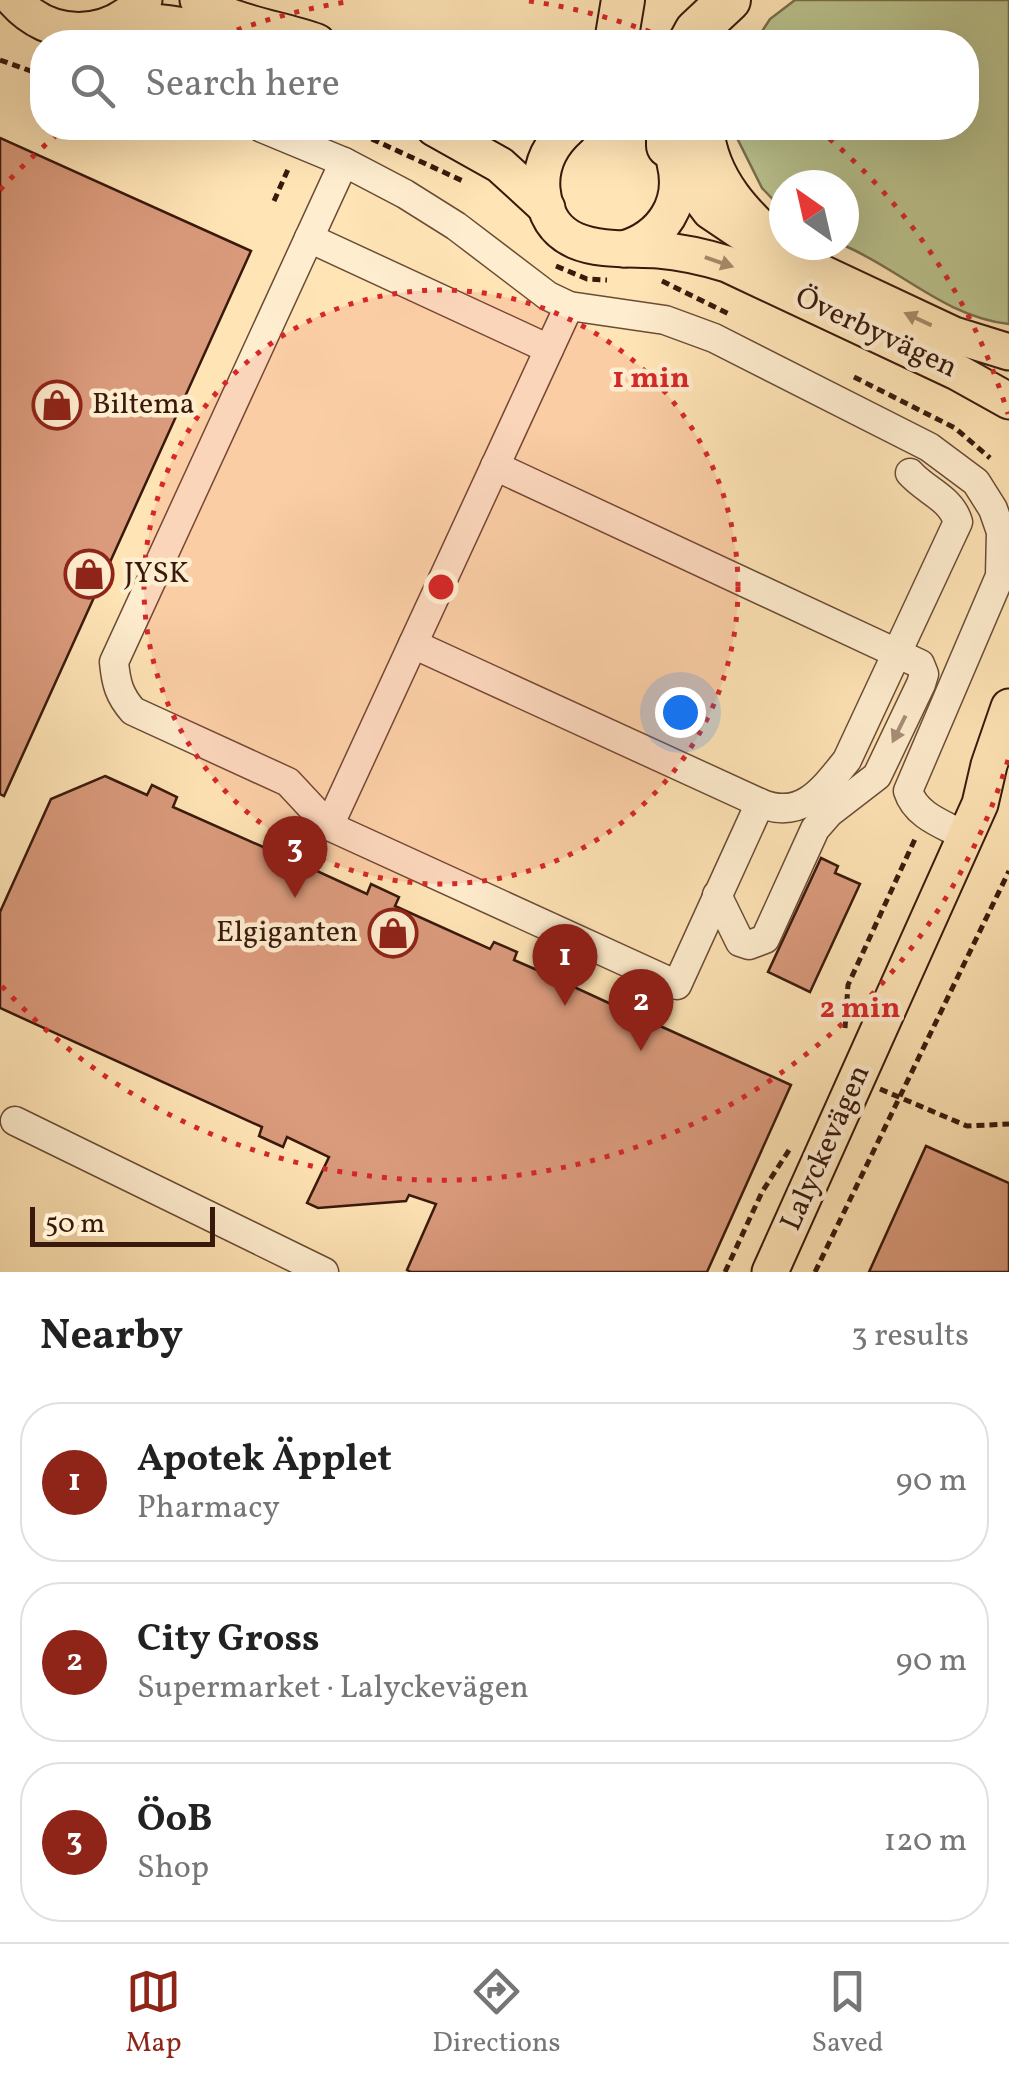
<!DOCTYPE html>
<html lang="en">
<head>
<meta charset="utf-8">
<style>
	:root { --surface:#fff; --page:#f6f6f6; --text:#222; --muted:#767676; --line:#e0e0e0; --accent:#8f2418 }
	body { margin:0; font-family:Vollkorn,serif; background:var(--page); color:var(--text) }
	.compass { position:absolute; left:769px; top:170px; width:90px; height:90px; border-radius:50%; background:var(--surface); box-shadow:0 10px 40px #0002; rotate:326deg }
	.scale { position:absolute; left:30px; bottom:25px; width:185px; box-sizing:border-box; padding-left:10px; border:5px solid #39190c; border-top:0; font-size:28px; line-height:35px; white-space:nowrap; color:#39190c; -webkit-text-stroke:8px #ffedcf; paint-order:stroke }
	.you { position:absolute; left:680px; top:712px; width:35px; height:35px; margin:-25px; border:8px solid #fff; border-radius:50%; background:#1a73e8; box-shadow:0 0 0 15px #1a73e833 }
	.badge { display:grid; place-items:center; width:65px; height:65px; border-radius:50%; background:var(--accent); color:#fff; font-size:32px; font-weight:700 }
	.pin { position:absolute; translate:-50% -82px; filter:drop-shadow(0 2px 5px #0008) }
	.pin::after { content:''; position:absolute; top:52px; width:35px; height:30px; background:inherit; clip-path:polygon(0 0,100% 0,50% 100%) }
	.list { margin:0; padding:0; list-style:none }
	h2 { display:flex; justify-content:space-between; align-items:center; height:130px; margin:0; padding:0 40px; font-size:42px }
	h2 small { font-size:32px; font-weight:400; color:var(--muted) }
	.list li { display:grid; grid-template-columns:65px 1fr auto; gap:30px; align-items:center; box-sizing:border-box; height:160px; margin:0 20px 20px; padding:0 20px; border:2px solid var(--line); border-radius:40px }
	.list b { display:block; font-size:38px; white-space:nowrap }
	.list p { margin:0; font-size:32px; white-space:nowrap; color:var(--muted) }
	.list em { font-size:32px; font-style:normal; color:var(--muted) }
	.icon { flex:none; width:55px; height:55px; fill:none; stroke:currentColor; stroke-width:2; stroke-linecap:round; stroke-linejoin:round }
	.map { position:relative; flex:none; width:1009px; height:1272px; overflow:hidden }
	.search { position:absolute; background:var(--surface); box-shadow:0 10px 40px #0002; left:30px; right:30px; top:30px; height:110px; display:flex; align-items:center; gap:25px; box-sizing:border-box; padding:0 35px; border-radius:40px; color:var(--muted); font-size:38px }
	.sheet { height:670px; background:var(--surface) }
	nav { display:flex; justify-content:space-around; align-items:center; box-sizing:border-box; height:140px; border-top:2px solid var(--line); background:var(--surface); font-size:28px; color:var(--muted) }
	nav a { display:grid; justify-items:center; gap:5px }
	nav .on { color:var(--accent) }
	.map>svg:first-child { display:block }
	.green { fill:#bcc590; stroke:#7a6f4e; stroke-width:2.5 }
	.building { fill:#da9a7c; stroke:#39190c; stroke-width:2.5 }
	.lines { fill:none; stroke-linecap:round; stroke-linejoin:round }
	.minor-casing { stroke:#6a4c36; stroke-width:31 }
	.major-casing { stroke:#39190c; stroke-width:39 }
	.highway-casing { stroke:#39190c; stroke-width:46 }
	.path { stroke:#39190c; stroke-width:5; stroke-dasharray:8 5; stroke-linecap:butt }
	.minor { stroke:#ffedcf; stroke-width:28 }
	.major { stroke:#ffe4b5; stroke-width:35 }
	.highway { stroke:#ffe4b5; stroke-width:42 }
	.oneway { fill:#a68969 }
	.oneway2 { fill:#a68e77 }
	.ring { fill:none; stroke:#d62828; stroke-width:5; stroke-dasharray:5 10 }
	.labels { text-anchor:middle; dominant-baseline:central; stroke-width:9; stroke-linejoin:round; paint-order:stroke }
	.street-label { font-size:30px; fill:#39190c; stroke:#ffedcf }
	.poi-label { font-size:30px; fill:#39190c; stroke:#ffedcf; text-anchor:start }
	.centre { fill:#d62828; stroke:#ffedcf; stroke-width:5 }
	.ring-label { font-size:30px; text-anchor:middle; font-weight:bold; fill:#d62828; stroke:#ffedcf; stroke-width:9; stroke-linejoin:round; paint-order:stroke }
</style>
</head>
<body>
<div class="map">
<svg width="1009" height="1272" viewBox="0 0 1009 1272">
	<rect width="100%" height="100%" fill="#ffe4b5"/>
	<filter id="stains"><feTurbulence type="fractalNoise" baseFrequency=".002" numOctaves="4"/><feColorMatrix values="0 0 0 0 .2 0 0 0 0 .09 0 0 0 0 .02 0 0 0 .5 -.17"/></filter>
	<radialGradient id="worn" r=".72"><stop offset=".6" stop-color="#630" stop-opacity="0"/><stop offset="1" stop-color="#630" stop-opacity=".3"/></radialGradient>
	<!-- green -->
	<path class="green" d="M 795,0 L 1009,0 L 1009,324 C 945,317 900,269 843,245 L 844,185 L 784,185 L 784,211 L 762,188 L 732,128 L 966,128 L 966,42 L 755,42 L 770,19 Z"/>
	<!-- building -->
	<g class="building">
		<polygon points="0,138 251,251 4,796 0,794"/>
		<polygon points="105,776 147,795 152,785 177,797 173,807 270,850 275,840 300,851 295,861 367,894 371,884 399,897 395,906 490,949 494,942 517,952 514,960 537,970 540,962 567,974 563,982 611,1004 621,984 658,1001 649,1021 791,1085 707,1272 411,1272 407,1270 436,1204 409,1195 406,1201 318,1208 307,1203 329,1157 287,1137 283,1147 259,1136 262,1127 0,1008 0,912 51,799"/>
		<polygon points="821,858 838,866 835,873 860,884 810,992 768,972"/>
		<polygon points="926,1146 1009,1183 1009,1272 869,1272"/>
	</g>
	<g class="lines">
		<!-- minor casing -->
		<g class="minor-casing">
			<g id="minor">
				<path d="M 262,128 L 344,162 L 405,194 L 456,226 L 548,296 L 569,306 L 665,320 L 714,338 L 929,447 L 976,482 L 993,509 L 1001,532 L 1000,576 L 908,791 C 916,816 943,824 965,836"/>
				<path d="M 344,162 L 114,662 C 116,683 119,695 133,711 L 288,782 L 329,826 L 677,985 L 760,803 C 801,821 823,790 847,760 L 958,522 C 951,498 926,491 910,473"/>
				<polyline points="309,238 549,349"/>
				<polyline points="495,466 920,664 924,674 921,684 877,776 829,813 815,829 765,939 749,945 740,942 717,895"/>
				<polyline points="413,644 760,803"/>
				<polyline points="329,826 569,306"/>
				<polyline points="15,1121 324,1272"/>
			</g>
		</g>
		<!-- major casing -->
		<g class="major-casing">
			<g id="major">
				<path d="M 14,0 C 50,41 108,40 144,0"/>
				<path d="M 198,0 C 232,24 278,28 317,42"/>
				<path d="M 118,22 C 162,19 197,27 238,42"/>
				<polyline points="434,128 500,165 547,208"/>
				<path d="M 569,128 C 551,144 540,164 542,189 C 549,257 610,247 658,250 C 682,252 704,257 727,264 L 957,372 L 1009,401"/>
				<polyline points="677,167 710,211 756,242 954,335 1009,352"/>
				<path d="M 624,249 C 663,237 685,203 675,163"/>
				<polyline points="770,1272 980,804 989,765 1009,707"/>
			</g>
		</g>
		<!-- highway casing -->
		<g class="highway-casing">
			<g id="highway">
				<polyline points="616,42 623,0"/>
				<polyline points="690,42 696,31 729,0"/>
				<path d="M 702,128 C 707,182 743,218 782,252"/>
				<polyline points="668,146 668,128"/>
			</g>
		</g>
		<!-- path -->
		<g class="path">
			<polyline points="0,60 42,75"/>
			<polyline points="348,128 465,182"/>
			<polyline points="274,201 289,167"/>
			<polyline points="556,266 587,279 607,280"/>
			<polyline points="662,281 729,314"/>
			<polyline points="854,377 955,428 990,458"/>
			<polyline points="845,1028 848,985 915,839"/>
			<polyline points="880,1089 967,1126 1009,1124"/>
			<polyline points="725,1272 762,1192 791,1147"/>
			<polyline points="815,1272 1009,871"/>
		</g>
		<!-- minor -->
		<use href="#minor" class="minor"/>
		<!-- major -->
		<use href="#major" class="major"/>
		<!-- highway -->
		<use href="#highway" class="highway"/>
	</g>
	<!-- one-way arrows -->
	<defs><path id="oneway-solid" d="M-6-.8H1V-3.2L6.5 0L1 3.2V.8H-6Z" transform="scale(2.5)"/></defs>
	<g class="oneway">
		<use href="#oneway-solid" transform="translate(719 262) rotate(19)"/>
		<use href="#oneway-solid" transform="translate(918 319) rotate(-155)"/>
	</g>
	<use class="oneway2" href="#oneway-solid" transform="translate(899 729) rotate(116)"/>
	<!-- distance rings -->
	<circle cx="441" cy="587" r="297" fill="#d62828" fill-opacity=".12"/>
	<g class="ring">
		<circle cx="441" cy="587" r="297"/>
		<path d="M1008 760A593 593 0 0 1 0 984M0 190A593 593 0 0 1 64 129M209 41A593 593 0 0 1 353 1M529 1A593 593 0 0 1 673 41M818 129A593 593 0 0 1 1008 414"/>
	</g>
	<!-- icons -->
	<defs>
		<g id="shop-ring" transform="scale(2.5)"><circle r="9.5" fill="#ffedcf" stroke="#8f2418" stroke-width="1.5"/><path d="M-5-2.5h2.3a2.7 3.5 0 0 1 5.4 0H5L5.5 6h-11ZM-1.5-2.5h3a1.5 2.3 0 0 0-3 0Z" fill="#8f2418"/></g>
	</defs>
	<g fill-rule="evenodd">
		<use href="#shop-ring" x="57" y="405"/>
		<use href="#shop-ring" x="89" y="574"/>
		<use href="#shop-ring" x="393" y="933"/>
	</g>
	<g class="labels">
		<!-- street labels -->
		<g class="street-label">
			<text transform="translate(876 333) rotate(25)">Överbyvägen</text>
			<text transform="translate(826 1148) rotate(-66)">Lalyckevägen</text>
		</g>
		<!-- poi labels -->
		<g class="poi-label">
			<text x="92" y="405">Biltema</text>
			<text x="124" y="574">JYSK</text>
			<text x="358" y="933" text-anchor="end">Elgiganten</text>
		</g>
	</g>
	<circle cx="441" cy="587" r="15" class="centre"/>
	<g class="ring-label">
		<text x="651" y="387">1 min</text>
		<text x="860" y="1017">2 min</text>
	</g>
	<rect width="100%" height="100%" filter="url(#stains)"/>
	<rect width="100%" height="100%" fill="url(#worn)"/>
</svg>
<svg class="compass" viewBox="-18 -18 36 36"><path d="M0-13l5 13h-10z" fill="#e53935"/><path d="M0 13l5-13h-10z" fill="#767676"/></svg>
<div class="scale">50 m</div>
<div class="you"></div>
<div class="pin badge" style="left:565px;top:1006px">1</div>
<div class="pin badge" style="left:641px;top:1051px">2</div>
<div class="pin badge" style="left:295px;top:898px">3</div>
<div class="search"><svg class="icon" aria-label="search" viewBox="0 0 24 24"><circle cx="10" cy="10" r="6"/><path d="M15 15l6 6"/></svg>Search here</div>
</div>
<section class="sheet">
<h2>Nearby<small>3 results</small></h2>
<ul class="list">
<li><span class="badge">1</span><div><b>Apotek Äpplet</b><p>Pharmacy</p></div><em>90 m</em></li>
<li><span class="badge">2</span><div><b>City Gross</b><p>Supermarket · Lalyckevägen</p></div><em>90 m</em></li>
<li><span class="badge">3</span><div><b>ÖoB</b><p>Shop</p></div><em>120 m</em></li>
</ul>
</section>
<nav>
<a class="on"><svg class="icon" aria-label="map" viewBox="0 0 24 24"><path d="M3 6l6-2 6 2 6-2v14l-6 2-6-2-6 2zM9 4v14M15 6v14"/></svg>Map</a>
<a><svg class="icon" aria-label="directions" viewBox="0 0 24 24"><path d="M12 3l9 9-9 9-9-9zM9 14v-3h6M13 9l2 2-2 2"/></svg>Directions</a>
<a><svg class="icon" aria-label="saved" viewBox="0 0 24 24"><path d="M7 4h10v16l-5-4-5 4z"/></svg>Saved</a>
</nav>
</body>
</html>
